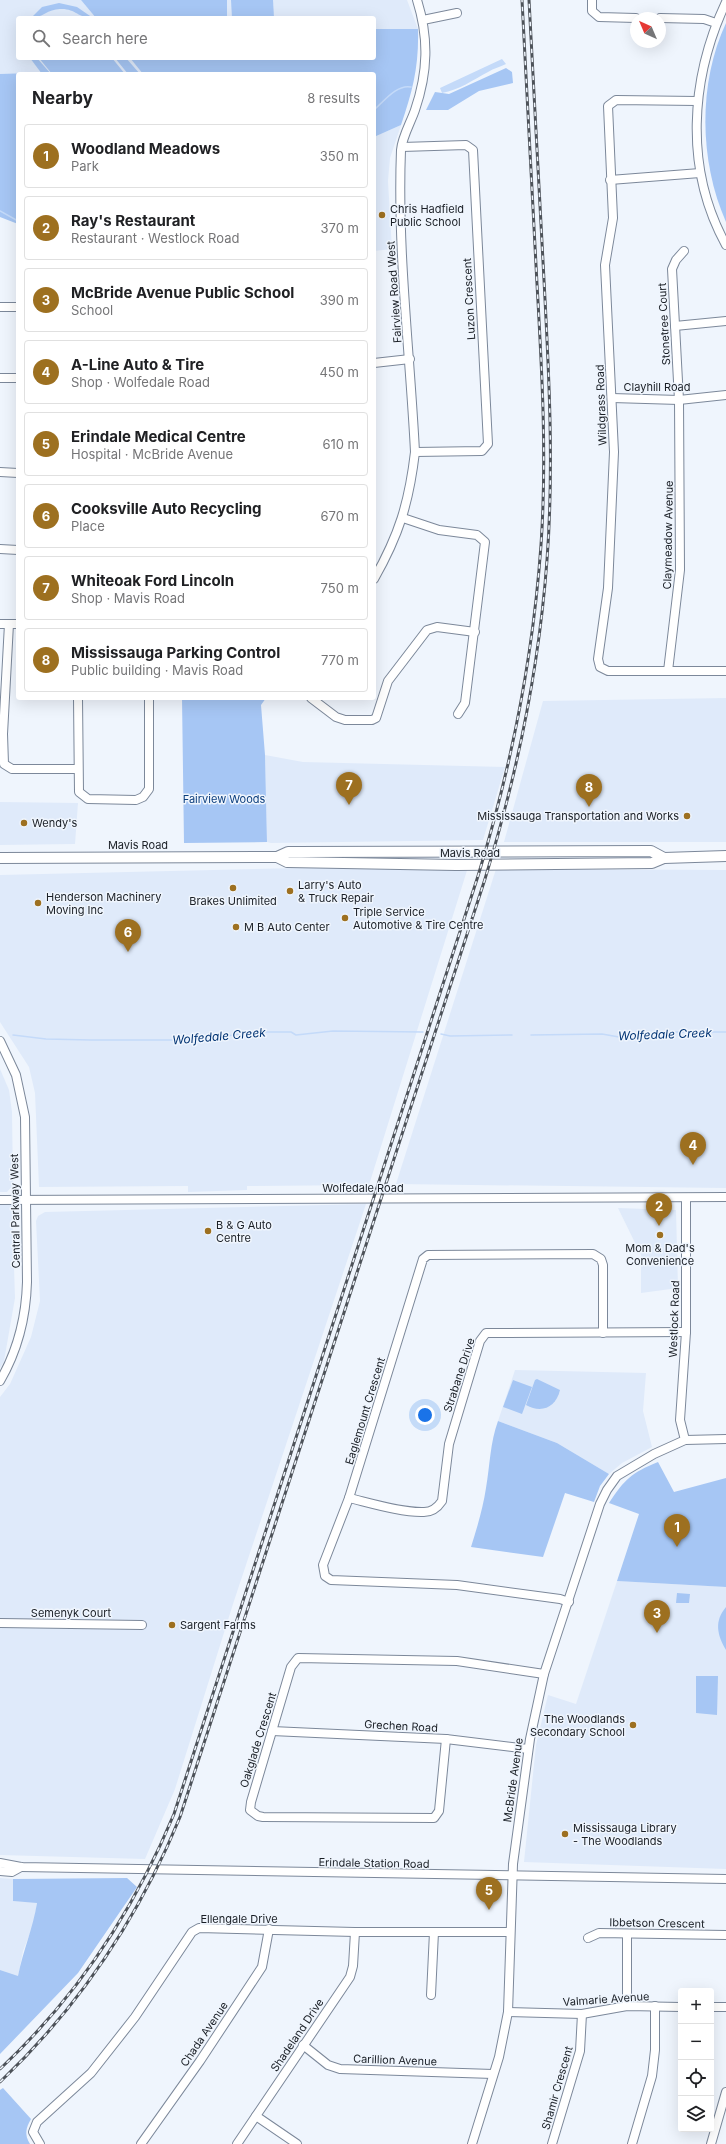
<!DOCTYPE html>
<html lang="en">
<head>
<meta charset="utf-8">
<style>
	:root { --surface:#fff; --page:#f6f6f6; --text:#202124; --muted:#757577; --line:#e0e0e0; --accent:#9d7020 }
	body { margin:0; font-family:Inter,sans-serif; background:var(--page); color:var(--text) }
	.controls { position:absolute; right:12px; bottom:12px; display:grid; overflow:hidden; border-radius:4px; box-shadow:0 4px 16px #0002 }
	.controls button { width:36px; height:36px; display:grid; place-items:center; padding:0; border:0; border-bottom:1px solid var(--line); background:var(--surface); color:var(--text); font:20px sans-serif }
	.compass { position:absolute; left:630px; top:12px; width:36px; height:36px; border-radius:50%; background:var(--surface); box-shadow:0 4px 16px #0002; rotate:316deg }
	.you { position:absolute; left:425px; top:1415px; width:14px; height:14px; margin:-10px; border:3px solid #fff; border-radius:50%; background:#1a73e8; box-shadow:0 0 0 6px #1a73e833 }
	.badge { display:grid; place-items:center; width:26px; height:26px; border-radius:50%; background:var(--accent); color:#fff; font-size:13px; font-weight:700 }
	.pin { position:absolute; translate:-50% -33px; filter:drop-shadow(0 1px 2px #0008) }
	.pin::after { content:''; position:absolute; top:21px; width:14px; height:12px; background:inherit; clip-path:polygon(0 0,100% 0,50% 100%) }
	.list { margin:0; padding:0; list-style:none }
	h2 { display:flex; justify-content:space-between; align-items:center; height:52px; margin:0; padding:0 16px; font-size:17px }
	h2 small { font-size:13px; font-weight:400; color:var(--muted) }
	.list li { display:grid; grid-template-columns:26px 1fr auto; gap:12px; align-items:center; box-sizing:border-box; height:64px; margin:0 8px 8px; padding:0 8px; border:1px solid var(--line); border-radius:4px }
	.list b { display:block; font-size:15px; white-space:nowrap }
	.list p { margin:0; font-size:13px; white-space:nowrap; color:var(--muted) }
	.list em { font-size:13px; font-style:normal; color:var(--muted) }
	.icon { flex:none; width:22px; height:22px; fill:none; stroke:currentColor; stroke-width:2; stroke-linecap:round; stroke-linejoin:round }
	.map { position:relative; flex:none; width:726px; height:2144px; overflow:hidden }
	.search { position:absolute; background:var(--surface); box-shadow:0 4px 16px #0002; left:16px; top:16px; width:360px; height:44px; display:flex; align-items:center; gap:10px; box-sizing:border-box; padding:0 14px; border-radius:4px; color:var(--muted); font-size:15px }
	.panel { position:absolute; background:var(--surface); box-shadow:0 4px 16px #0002; left:16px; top:72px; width:360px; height:628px; border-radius:4px }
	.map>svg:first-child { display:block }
	.built { fill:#dfeafa }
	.green { fill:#a6c6f4 }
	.water { fill:#c4daf9 }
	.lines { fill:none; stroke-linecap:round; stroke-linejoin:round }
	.stream { stroke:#c4daf9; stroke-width:1.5 }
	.minor-casing { stroke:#7c889a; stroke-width:10 }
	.major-casing { stroke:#7c889a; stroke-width:12 }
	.minor { stroke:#fff; stroke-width:8 }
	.major { stroke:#fff; stroke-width:10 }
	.rail-casing { stroke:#4d5259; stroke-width:3 }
	.rail { stroke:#eff5fd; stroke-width:1.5; stroke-dasharray:4.5; stroke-linecap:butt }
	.poi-dot { fill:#9d7020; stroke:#eff5fd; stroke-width:1.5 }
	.labels { text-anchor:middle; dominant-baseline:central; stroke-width:3; stroke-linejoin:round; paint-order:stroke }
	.poi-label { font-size:11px; fill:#191e25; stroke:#eff5fd; text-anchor:start }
	.street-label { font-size:11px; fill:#191e25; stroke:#eff5fd }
	.park-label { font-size:11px; fill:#0b3e7e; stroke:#eff5fd }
	.water-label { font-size:12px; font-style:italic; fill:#003373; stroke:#eff5fd }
</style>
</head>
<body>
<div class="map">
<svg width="726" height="2144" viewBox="0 0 726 2144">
	<rect width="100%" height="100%" fill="#eff5fd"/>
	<!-- built -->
	<g class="built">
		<polygon points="0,0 81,0 96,18 18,18 18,58 130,58 143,74 0,74"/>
		<polygon points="227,0 407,0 418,29 374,29 374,18 227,18"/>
		<polygon points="401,125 390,158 388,181 392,249 374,251 374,137"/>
		<polygon points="726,698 726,842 504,842 543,701"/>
		<polygon points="265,755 303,762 505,767 483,840 271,843 267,842"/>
		<polygon points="0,802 78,803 75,844 0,845"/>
		<polygon points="469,864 369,1185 247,1186 247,1190 188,1192 188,1186 39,1187 35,1093 29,1067 0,1022 0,875"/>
		<polygon points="496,869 726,870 726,1188 396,1184"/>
		<polygon points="0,1069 9,1090 12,1112 13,1185 7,1192 0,1192"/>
		<polygon points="366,1204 233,1604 175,1789 145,1859 0,1855 0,1397 10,1384 31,1337 40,1301 36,1221 38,1216 45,1212"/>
		<polygon points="0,1205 12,1205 15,1298 4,1361 0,1368"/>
		<polygon points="618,1208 676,1210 678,1288 641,1293 641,1255"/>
		<polygon points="515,1370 646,1373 643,1411 652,1447 622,1463 609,1474 557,1443 498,1421"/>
		<polygon points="617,1581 726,1587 726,1869 524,1862 536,1745 548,1695 576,1704"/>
		<polygon points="0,1878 13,1879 13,1901 37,1902 34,1923 23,1951 18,1977 0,1970"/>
	</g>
	<!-- green -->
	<g class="green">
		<polygon points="81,0 227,0 227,18 96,18"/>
		<polygon points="231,0 273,0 274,18 232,18"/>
		<path d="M 59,3 L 77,7 L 93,18 C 78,18 75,8 60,9 C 48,9 42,18 31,18 L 42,7 Z"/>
		<path d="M 726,23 L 726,222 C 699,161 698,83 726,23 Z"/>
		<path d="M 374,29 L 418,29 C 419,66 413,90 401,125 L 374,137 L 374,74 L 143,74 L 130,58 L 374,58 Z"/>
		<polygon points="30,58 37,58 51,74 42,74"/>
		<polygon points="39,58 112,58 125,74 52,74"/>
		<polygon points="115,58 126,58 140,74 128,74"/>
		<polygon points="506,68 512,72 513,83 479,91 448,110 426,110 435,92 449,94"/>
		<polygon points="32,73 33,74 18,74 18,224 0,217 0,74"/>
		<polygon points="182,698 266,698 261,705 265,755 267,842 184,843"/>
		<path d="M 537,1379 L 560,1390 C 556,1407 542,1414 526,1405 L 535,1380 Z"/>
		<polygon points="513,1380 532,1387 522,1414 503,1407"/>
		<path d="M 498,1421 L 557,1443 L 609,1474 L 600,1486 L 594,1502 L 565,1493 L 543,1557 L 471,1547 C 477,1528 483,1508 486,1488 C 490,1465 490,1443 498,1421 Z"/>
		<path d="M 658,1462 L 674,1492 L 726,1478 L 726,1587 L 617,1581 L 639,1514 L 609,1503 C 625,1479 631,1473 658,1462 Z"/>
		<polygon points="677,1593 690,1594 689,1603 676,1603"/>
		<path d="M 726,1607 L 726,1650 C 717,1635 714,1621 726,1607 Z"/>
		<polygon points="696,1676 718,1676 717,1715 696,1713"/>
		<path d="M 127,1878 L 137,1887 L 78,1973 L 0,2054 L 0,1970 L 18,1976 C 23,1951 33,1928 37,1903 L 13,1901 L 13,1879 Z"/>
		<path d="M 3,2088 L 31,2119 C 26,2128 24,2134 30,2144 L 0,2144 L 0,2090 Z"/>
	</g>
	<!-- water -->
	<path class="water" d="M 502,59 L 506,64 C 500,67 494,68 488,72 C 473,80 459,90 442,93 L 440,88 Z"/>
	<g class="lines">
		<!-- stream -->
		<g class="stream">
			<path d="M 374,110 C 384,101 397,84 411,87"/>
			<polyline points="0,211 18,221"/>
			<polyline points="441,1034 450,1036 512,1035"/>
			<polyline points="13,1035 46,1039 91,1040 198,1040 254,1032 291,1032 296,1035 333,1031 423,1032"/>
			<polyline points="531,1035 602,1034 619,1037 631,1034 671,1032 726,1032"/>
		</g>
		<!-- minor casing -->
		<g class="minor-casing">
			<g id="minor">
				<polyline points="592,0 592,11 599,17 636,18"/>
				<path d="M 726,2 C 690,79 684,169 726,245"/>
				<polyline points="660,18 704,19 716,23"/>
				<polyline points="423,20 457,13"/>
				<polyline points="697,101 616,100 608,106 613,218 605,265 614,452 608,588 598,659 600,667 608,671 726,671"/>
				<polyline points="402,147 466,145 473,150 488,444 482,451 415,452"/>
				<polyline points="610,180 700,173"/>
				<polyline points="0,307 18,307"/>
				<polyline points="675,326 726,321"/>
				<polyline points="374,363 410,359"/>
				<polyline points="0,378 18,378"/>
				<polyline points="612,398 679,400 726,395"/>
				<polyline points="0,472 18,473"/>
				<polyline points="403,518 439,530 477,535 485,542 465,703 458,714"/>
				<polyline points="0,549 18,550"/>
				<path d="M 374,579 C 399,535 409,503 415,452 C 410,352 397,250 401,150 C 402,137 411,122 415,110 C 428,72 429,38 417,0"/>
				<polyline points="0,624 18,624"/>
				<polyline points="9,624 3,734 4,764 12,769 78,769"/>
				<polyline points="668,671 680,570 679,400 672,269 676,260 684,251"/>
				<polyline points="78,698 79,792 88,799 136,800 143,797 149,789 149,698"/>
				<polyline points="311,698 336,717 345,720 372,720 376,718 388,681 427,630 437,627 475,632"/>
				<path d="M 0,1041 L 16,1075 L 25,1117 L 27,1282 C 26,1318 18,1350 0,1381"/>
				<polyline points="0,1200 726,1197"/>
				<polyline points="685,1440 680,1420 686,1332 686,1198"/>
				<path d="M 349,1498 C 370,1503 403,1513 424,1512 C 432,1512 438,1507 442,1501 L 449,1444 L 480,1341 L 486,1333 L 686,1332"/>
				<polyline points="569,1602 560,1599 457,1585 331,1580 325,1576 323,1565 349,1498 423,1259 428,1255 593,1254 601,1259 603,1265 603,1333"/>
				<polyline points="0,1623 142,1625"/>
				<polyline points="272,1731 446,1739 528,1749"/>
				<polyline points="446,1739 439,1811 434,1818 263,1817 258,1816 250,1810 251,1802 291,1667 298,1658 457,1661 544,1674"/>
				<polyline points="0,1863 21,1867 726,1879"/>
				<polyline points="0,1871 12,1872 21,1867"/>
				<polyline points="627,1934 627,2006"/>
				<polyline points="588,1938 599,1933 726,1935"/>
				<polyline points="431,1995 434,1932"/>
				<polyline points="711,2007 726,2007"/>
				<polyline points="508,2012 582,2014 627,2006 681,2007"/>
				<polyline points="303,2045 328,2065 340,2069 493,2074"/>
				<polyline points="256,2116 297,2144"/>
				<polyline points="40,2144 33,2132 37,2122 91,2073 135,2017 192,1932 199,1928 355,1932 510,1932"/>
				<polyline points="141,2144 200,2061 262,1967 269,1929"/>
				<polyline points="237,2144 350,1977 353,1966 355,1932"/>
				<polyline points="472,2144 499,2057 508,2012 513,1864 530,1739 544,1674 600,1504 607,1490 617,1476 654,1454 685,1440 726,1439"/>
				<polyline points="552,2144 580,2051 582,2014"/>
				<polyline points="632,2144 652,2076 655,2050 655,2006"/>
				<polyline points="711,2144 726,2092"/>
			</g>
		</g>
		<!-- major casing -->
		<g class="major-casing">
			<g id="major">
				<polyline points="277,857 287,862 456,865 652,863 664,858 726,856"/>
				<polyline points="0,858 277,857 288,852 295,852 651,851 664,858"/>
			</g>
		</g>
		<!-- minor -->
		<use href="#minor" class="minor"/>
		<!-- major -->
		<use href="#major" class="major"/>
		<!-- rail casing -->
		<g class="rail-casing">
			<g id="rail">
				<path d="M 0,2069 C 76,1998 134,1910 174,1814 L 478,876 C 511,768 533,658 541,545 C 547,458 542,371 537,284 C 532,189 527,95 522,0"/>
				<path d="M 0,2082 C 79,2007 139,1917 180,1817 L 485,879 C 517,775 539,669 547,560 C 554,467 549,374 544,280 C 539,187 534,93 529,0"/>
			</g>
		</g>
		<!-- rail -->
		<use href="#rail" class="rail"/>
	</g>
	<!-- markers -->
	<g class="poi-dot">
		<circle cx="382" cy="215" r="4"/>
		<circle cx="687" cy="816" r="4"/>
		<circle cx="24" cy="823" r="4"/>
		<circle cx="233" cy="888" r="4"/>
		<circle cx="290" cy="891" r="4"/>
		<circle cx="38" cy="903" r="4"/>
		<circle cx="345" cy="918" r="4"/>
		<circle cx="236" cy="927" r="4"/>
		<circle cx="208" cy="1231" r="4"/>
		<circle cx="660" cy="1235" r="4"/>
		<circle cx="172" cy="1625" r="4"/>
		<circle cx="633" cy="1725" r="4"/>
		<circle cx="565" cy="1834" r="4"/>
	</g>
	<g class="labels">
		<!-- poi labels -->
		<g class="poi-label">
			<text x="390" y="209">Chris Hadfield<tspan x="390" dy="13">Public School</tspan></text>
			<text x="679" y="816" text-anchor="end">Mississauga Transportation and Works</text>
			<text x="32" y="823">Wendy's</text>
			<text x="298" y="885">Larry's Auto<tspan x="298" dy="13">&amp; Truck Repair</tspan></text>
			<text x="46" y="897">Henderson Machinery<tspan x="46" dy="13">Moving Inc</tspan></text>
			<text x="233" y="901" text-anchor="middle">Brakes Unlimited</text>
			<text x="353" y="912">Triple Service<tspan x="353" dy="13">Automotive &amp; Tire Centre</tspan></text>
			<text x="244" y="927">M B Auto Center</text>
			<text x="216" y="1225">B &amp; G Auto<tspan x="216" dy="13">Centre</tspan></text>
			<text x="660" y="1248" text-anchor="middle">Mom &amp; Dad's<tspan x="660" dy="13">Convenience</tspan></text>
			<text x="180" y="1625">Sargent Farms</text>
			<text x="625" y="1719" text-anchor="end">The Woodlands<tspan x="625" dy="13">Secondary School</tspan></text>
			<text x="573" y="1828">Mississauga Library<tspan x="573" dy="13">- The Woodlands</tspan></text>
		</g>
		<!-- street labels -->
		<g class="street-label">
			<text transform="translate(394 292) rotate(-94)">Fairview Road West</text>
			<text transform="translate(469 299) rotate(-93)">Luzon Crescent</text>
			<text transform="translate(664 324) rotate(-93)">Stonetree Court</text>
			<text x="657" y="387">Clayhill Road</text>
			<text transform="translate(601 405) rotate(-92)">Wildgrass Road</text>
			<text transform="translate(668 535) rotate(-89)">Claymeadow Avenue</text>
			<text x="138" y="845">Mavis Road</text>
			<text x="470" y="853">Mavis Road</text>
			<text x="363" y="1188">Wolfedale Road</text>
			<text transform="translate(15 1211) rotate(-91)">Central Parkway West</text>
			<text transform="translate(674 1319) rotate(-88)">Westlock Road</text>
			<text transform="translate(459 1375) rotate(-72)">Strabane Drive</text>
			<text transform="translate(365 1411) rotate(-73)">Eaglemount Crescent</text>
			<text x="71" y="1613">Semenyk Court</text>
			<text transform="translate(401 1726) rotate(3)">Grechen Road</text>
			<text transform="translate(258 1740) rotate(-73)">Oakglade Crescent</text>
			<text transform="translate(513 1780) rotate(-82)">McBride Avenue</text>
			<text transform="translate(374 1863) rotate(1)">Erindale Station Road</text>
			<text x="239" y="1919">Ellengale Drive</text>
			<text transform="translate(657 1923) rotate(1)">Ibbetson Crescent</text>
			<text transform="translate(606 1999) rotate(-4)">Valmarie Avenue</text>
			<text transform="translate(204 2034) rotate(-56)">Chada Avenue</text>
			<text transform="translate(297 2035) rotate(-56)">Shadeland Drive</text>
			<text transform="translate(395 2060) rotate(2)">Carillion Avenue</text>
			<text transform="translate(557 2088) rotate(-74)">Shamir Crescent</text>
		</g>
		<!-- park labels -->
		<g class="park-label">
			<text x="224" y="799">Fairview Woods</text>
		</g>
		<!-- water labels -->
		<g class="water-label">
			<text transform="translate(665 1034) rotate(-2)">Wolfedale Creek</text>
			<text transform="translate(219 1036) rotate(-5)">Wolfedale Creek</text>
		</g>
	</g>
</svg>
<div class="controls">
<button>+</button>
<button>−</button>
<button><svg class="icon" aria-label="locate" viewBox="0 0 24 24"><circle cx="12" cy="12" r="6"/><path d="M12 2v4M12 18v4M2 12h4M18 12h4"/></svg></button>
<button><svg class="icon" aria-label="layers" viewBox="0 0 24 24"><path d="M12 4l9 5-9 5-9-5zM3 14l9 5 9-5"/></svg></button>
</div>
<svg class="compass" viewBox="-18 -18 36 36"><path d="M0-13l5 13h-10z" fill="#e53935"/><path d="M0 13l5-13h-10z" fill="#757577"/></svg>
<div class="you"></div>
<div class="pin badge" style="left:677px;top:1547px">1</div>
<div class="pin badge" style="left:659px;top:1226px">2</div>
<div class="pin badge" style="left:657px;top:1633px">3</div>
<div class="pin badge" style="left:693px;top:1165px">4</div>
<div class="pin badge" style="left:489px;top:1910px">5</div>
<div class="pin badge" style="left:128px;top:952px">6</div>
<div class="pin badge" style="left:349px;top:805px">7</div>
<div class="pin badge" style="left:589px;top:807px">8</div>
<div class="search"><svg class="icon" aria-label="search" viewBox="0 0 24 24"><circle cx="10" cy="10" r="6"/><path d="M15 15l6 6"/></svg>Search here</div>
<section class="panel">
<h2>Nearby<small>8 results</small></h2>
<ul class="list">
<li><span class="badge">1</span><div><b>Woodland Meadows</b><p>Park</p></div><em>350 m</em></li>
<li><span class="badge">2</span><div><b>Ray's Restaurant</b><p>Restaurant · Westlock Road</p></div><em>370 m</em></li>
<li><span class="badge">3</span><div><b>McBride Avenue Public School</b><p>School</p></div><em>390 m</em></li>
<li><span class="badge">4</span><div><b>A-Line Auto &amp; Tire</b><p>Shop · Wolfedale Road</p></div><em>450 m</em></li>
<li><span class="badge">5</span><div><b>Erindale Medical Centre</b><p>Hospital · McBride Avenue</p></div><em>610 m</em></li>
<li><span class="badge">6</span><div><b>Cooksville Auto Recycling</b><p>Place</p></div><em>670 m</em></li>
<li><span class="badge">7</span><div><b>Whiteoak Ford Lincoln</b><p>Shop · Mavis Road</p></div><em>750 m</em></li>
<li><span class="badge">8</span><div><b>Mississauga Parking Control</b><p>Public building · Mavis Road</p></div><em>770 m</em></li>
</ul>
</section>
</div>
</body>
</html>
